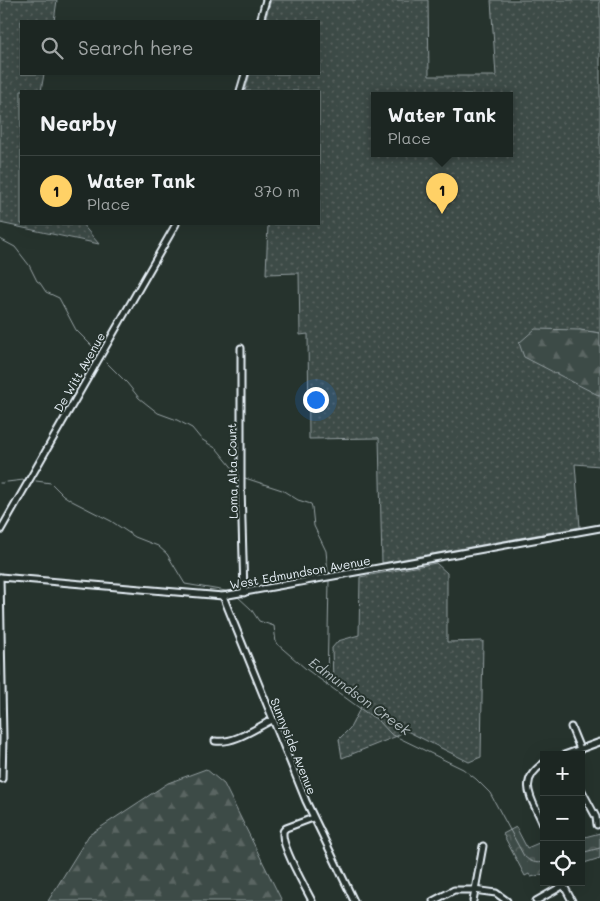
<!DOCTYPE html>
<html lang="en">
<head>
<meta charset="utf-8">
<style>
	:root { --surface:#1c2622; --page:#252e2a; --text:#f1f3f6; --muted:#a0a5a5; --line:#3a4340; --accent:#ffd166 }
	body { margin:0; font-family:Mali,sans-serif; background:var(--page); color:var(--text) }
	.controls { position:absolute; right:15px; bottom:15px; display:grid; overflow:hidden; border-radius:0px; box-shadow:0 5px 20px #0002 }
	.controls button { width:45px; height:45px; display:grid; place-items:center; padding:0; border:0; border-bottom:1px solid var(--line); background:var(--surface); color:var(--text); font:25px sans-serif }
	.you { position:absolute; left:315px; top:399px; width:18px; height:18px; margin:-12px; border:4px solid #fff; border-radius:50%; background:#1a73e8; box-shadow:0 0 0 8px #1a73e833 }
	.badge { display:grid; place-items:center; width:32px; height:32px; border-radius:50%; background:var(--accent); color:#111; font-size:16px; font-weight:700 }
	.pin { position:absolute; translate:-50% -41px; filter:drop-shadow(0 1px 2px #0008) }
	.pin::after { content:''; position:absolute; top:26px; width:18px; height:15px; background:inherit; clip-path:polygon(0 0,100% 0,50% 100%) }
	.popup { position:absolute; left:371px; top:92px; width:142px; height:65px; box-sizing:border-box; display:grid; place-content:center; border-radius:0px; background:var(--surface); filter:drop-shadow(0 1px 4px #0005); font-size:16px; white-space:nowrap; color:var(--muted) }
	.popup b { font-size:19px; color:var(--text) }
	.popup::after { content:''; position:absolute; left:50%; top:100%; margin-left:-10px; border:10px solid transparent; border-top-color:var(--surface) }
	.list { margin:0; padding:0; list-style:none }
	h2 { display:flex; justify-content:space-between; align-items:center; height:65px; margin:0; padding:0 20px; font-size:21px }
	h2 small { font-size:16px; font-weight:400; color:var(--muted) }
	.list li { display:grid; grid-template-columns:32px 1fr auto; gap:15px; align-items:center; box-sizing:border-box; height:70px; padding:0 20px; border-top:1px solid var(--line) }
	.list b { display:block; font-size:19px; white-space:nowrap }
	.list p { margin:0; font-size:16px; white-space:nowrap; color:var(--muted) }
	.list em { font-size:16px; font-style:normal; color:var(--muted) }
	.icon { flex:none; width:28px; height:28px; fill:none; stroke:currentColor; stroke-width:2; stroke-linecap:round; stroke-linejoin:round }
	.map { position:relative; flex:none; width:600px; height:901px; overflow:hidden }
	.search { position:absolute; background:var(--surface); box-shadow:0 5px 20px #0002; left:20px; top:20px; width:300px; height:55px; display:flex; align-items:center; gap:12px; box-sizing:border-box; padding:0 18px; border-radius:0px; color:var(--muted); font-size:19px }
	.panel { position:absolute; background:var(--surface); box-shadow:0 5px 20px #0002; left:20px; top:90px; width:300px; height:135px; border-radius:0px }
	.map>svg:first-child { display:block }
	.grass { fill:url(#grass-dots); stroke:#939ea0; fill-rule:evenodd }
	.forest { fill:url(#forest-firs); stroke:#939ea0 }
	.park { fill:url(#park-crowns); stroke:#939ea0 }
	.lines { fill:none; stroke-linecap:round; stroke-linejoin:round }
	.stream { stroke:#98a3a5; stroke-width:1 }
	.minor-casing { stroke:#e8f1f8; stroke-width:9 }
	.minor { stroke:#26332d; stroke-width:5 }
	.labels { text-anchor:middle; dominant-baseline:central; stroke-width:4; stroke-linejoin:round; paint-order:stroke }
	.street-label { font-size:12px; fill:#e8f1f8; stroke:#26332d }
	.water-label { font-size:14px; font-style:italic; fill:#b3bdc0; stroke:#26332d }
</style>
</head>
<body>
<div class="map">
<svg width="600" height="901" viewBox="0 0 600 901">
	<defs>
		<pattern id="grass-dots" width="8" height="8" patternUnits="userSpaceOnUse" patternTransform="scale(1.25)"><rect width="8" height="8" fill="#3e4b47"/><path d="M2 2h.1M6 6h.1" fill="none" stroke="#5a6562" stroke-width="1.8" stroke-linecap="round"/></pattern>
		<pattern id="forest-firs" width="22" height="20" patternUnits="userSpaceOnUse" patternTransform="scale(1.25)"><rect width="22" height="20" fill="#3e4b47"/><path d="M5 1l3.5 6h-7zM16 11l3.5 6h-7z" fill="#5a6562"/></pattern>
		<pattern id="park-crowns" width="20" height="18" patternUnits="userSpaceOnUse" patternTransform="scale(1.25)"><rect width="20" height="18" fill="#3e4b47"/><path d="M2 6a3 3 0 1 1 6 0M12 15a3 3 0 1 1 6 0" fill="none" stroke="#5a6562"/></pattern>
	</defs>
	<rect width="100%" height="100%" fill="#26332d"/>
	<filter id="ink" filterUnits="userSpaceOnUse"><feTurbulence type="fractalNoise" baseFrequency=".02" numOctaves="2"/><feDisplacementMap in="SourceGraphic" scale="10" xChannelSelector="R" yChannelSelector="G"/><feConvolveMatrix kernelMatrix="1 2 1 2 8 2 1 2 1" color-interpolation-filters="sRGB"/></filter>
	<g filter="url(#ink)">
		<!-- grass -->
		<g class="grass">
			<polygon points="0,0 57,0 54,21 21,21 21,74 44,74 41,91 21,91 21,224 82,224 99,244 0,223"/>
			<path d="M 271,0 L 428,0 L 429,76 L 496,76 L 491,0 L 600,0 L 600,333 L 579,330 L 598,396 L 600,396 L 600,466 L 575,464 L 580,527 L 382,563 L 379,438 L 309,439 L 308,334 L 300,335 L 299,273 L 266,274 L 268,224 L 319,224 L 319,91 L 245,91 L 250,74 L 319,74 L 319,21 L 265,21 ZM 374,95 L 510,95 L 510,153 L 374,153 Z"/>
			<polygon points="436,563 447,573 447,642 483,641 481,757 469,762 405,730 397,736 342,758 339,739 350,728 363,703 333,682 332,648 338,641 359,635 360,577"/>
		</g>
		<!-- forest -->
		<g class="forest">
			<polygon points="535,329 580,330 600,333 600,396 524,357 519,343"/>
			<polygon points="206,769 224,784 282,901 48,901 89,835 168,783"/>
		</g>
		<!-- park -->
		<g class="park">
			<polygon points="516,827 527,848 541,842 544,853 544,874 531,877 529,874 525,876 503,834"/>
			<polygon points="600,833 600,858 581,864 581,838"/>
		</g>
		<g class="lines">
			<!-- stream -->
			<g class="stream">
				<polyline points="0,239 15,247 29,265 37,281 40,283 46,292 59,298 76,330 98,352"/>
				<polyline points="107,363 127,383 139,398 158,413 177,420 192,428 201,439 217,449 239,476"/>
				<polyline points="245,478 282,490 298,500 311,504 312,507 314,526 326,551 328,572"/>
				<polyline points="36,481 51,483 63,495 72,501 111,521 135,537 158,546 167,554 185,584 232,592"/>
				<polyline points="7,482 24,480"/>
				<polyline points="0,483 3,483"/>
				<path d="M 237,596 L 251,609 L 259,621 L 274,626 L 276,643 L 306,669 L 365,712 L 378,720 L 391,734 L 463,769 L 476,779 L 490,793 L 524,856 C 530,862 536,864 544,862"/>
				<polyline points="327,685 329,581"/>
				<polyline points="581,853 600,848"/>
			</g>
			<!-- minor casing -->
			<g class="minor-casing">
				<g id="minor">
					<polyline points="260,21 266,0"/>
					<polyline points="240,91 245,74"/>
					<polyline points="241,348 241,487 244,593"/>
					<polyline points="0,531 176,224"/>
					<polyline points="0,577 223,596 600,528"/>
					<polyline points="0,577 3,738 2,779"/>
					<polyline points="223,596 306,801 354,901"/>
					<polyline points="571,727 580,749"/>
					<path d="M 215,741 C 234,744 256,728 272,720"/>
					<polyline points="564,755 600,742"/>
					<path d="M 544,763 C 514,783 535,802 544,827"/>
					<polyline points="581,789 596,817 597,825"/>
					<polyline points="563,884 572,901"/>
					<polyline points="474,890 496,893 507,901"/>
					<path d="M 312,901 C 305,887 283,849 283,835 C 283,830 283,831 286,828 L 313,818"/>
					<polyline points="433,901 454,890 474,890"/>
					<polyline points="473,901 483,846"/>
					<polyline points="536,901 564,885"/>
				</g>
			</g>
			<!-- minor -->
			<use href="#minor" class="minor"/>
		</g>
	</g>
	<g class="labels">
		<!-- street labels -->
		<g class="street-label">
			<text transform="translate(79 372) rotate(-60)">De Witt Avenue</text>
			<text transform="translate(232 471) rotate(-91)">Loma Alta Court</text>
			<text transform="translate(300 572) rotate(-10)">West Edmundson Avenue</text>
			<text transform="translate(294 746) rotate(68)">Sunnyside Avenue</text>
		</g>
		<!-- water labels -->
		<g class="water-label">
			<text transform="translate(360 696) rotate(36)">Edmundson Creek</text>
		</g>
	</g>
</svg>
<div class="controls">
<button>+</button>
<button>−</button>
<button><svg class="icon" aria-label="locate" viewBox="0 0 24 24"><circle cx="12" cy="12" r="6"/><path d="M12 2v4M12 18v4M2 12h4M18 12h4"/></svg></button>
</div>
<div class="you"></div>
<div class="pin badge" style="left:442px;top:214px">1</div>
<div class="popup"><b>Water Tank</b>Place</div>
<div class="search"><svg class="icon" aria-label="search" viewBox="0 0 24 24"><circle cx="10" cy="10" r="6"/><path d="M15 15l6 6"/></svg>Search here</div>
<section class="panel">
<h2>Nearby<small></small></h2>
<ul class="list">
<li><span class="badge">1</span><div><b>Water Tank</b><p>Place</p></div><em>370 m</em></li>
</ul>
</section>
</div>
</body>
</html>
